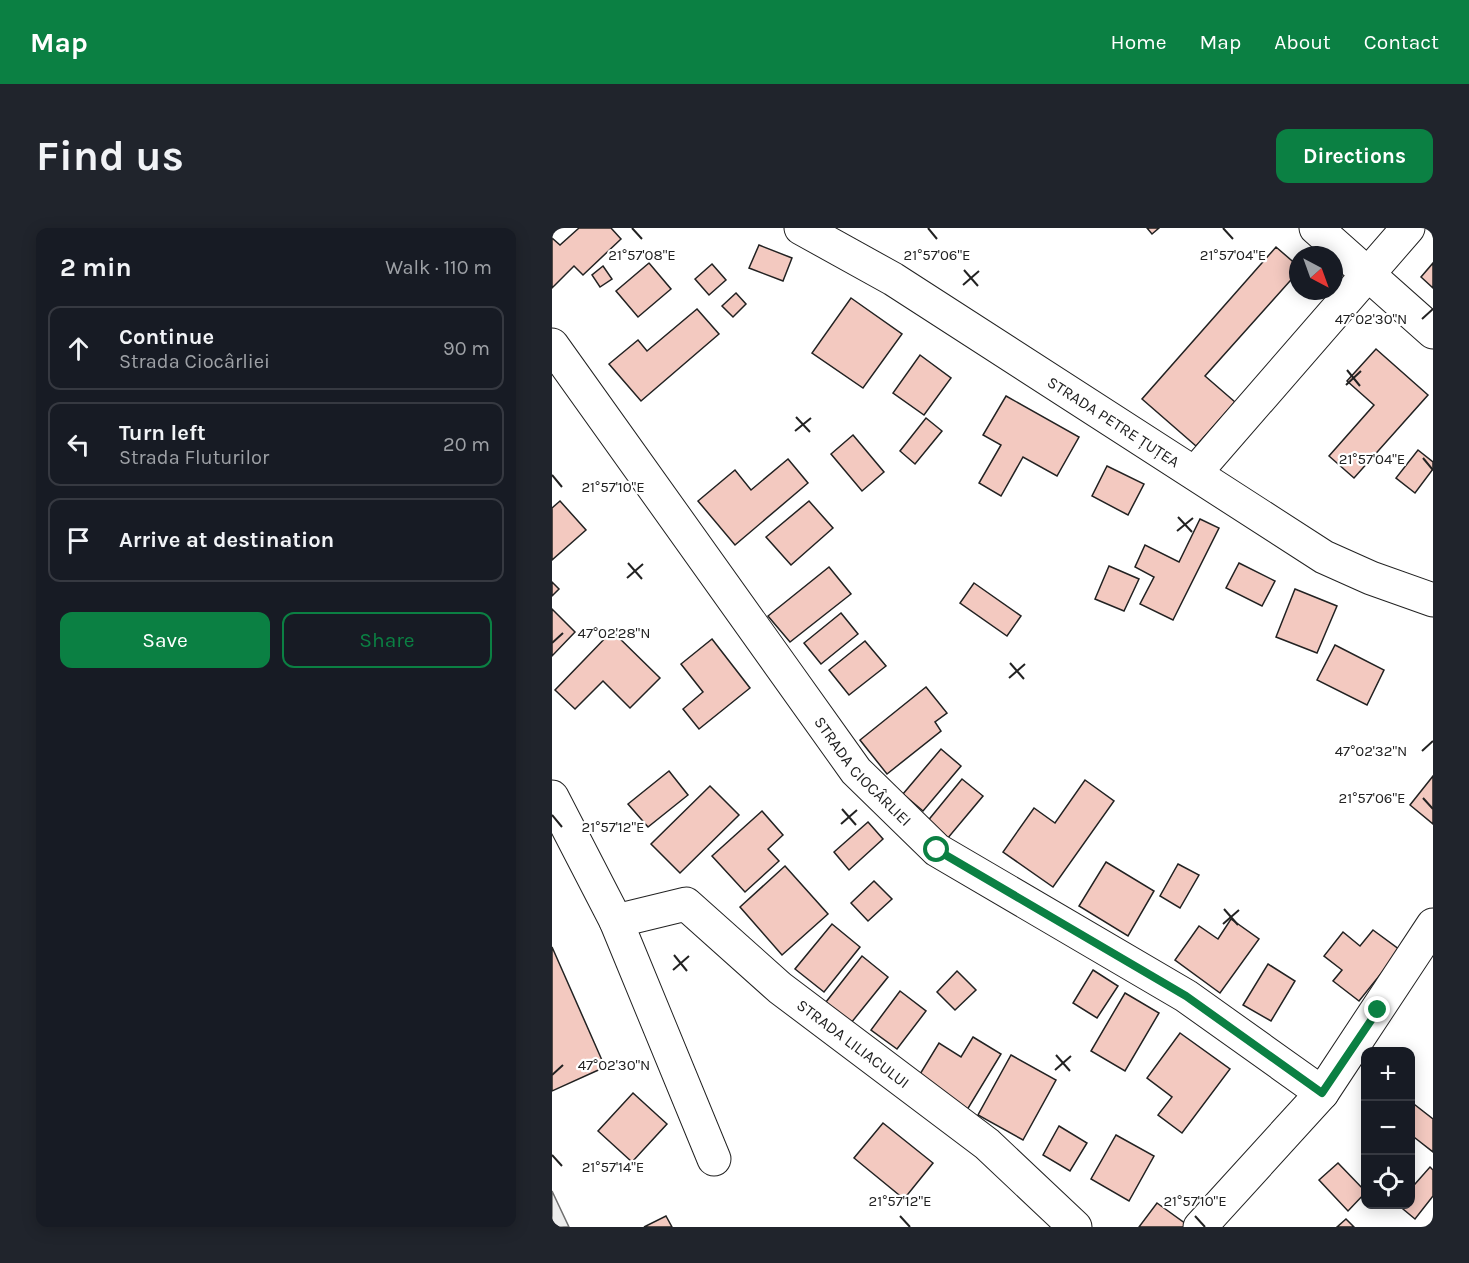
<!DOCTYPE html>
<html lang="en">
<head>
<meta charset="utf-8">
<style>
	:root { --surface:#171b24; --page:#20242c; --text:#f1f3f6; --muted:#9ea1a6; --line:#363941; --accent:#0b8043 }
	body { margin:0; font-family:Karla,sans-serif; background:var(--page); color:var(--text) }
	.controls { position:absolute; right:18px; bottom:18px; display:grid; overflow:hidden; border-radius:12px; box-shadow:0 3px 15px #0003 }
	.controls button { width:54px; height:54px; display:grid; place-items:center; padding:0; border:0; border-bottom:2px solid var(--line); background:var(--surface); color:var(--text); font:30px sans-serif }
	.compass { position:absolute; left:737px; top:18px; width:54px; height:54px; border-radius:50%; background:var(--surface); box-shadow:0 3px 15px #0003; rotate:139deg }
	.stop { position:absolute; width:18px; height:18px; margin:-14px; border:4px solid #0b8043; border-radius:50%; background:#fff }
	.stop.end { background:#0b8043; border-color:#fff; box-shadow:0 2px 6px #0008 }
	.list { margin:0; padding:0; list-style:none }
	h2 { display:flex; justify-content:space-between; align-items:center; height:78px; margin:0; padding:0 24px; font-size:26px }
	h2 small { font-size:20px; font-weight:400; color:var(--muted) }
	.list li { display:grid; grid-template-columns:39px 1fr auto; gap:18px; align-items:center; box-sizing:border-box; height:84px; margin:0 12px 12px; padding:0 12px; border:2px solid var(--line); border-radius:12px }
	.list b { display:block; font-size:22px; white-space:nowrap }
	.list p { margin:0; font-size:20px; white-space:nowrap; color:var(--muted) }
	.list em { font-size:20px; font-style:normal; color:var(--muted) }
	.actions { display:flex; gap:12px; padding:18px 24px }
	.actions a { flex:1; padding:14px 0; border:2px solid var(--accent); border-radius:12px; text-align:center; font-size:21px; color:var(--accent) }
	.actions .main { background:var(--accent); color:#fff }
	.icon { flex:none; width:33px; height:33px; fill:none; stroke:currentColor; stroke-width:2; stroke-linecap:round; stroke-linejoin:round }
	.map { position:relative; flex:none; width:881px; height:999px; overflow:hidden; border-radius:12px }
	header { display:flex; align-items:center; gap:36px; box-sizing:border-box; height:84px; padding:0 30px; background:var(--accent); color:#fff }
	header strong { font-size:28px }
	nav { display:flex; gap:33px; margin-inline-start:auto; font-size:21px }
	.intro { display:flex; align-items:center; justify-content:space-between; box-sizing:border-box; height:144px; padding:0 36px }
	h1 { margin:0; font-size:42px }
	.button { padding:15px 27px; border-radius:12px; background:var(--accent); color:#fff; font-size:21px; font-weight:700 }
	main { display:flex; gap:36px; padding:0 36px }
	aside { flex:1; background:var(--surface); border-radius:12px; box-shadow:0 3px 15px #0003 }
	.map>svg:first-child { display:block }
	.parking { fill:#ededed; stroke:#6f6f6f; stroke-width:1.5 }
	.building { fill:#f3c9c0; stroke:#222; stroke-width:1.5 }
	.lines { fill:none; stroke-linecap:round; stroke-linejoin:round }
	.minor-casing { stroke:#222; stroke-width:35 }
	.minor { stroke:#fff; stroke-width:33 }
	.route { stroke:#0b8043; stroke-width:8 }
	.ticks { fill:none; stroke:#222; stroke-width:2 }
	.labels { text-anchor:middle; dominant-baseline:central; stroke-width:4.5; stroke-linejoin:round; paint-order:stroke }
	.street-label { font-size:16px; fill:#222; stroke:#fff }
	.ticks-label { font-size:15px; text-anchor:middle; fill:#222; stroke:#fff; stroke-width:4.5; stroke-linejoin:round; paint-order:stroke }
</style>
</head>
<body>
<header>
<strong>Map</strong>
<nav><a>Home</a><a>Map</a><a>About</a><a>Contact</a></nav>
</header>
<div class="intro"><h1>Find us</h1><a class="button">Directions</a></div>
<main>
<aside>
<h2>2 min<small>Walk · 110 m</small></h2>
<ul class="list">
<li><svg class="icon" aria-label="ahead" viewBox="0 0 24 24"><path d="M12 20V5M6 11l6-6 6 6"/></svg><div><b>Continue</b><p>Strada Ciocârliei</p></div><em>90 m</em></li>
<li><svg class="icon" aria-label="left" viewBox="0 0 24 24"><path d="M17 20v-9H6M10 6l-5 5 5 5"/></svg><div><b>Turn left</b><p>Strada Fluturilor</p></div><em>20 m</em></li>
<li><svg class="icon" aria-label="arrive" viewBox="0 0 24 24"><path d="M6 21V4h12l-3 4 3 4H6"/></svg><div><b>Arrive at destination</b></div></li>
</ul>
<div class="actions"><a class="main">Save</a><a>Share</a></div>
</aside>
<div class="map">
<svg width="881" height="999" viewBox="0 0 881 999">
	<rect width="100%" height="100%" fill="#fff"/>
	<!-- parking -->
	<polygon class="parking" points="0,963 17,999 0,999"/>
	<!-- building -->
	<g class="building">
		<polygon points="27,0 59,0 69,11 31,47 22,38 0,60 0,10 8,17"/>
		<polygon points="595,0 607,0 600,6"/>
		<polygon points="207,17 240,30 231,53 197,40"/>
		<polygon points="724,19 746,38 746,44 653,148 683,174 644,218 590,171"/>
		<polygon points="97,35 119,61 86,89 64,63"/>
		<polygon points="881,35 881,60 869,49"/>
		<polygon points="160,36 174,52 157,67 143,51"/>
		<polygon points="51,38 60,51 48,59 40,47"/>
		<polygon points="184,65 194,76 181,89 170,78"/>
		<polygon points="299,70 350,106 311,160 260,125"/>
		<polygon points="145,81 167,106 89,173 57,136 86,112 95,123"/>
		<polygon points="824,121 876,167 802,250 777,228 822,177 795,153"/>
		<polygon points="368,127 399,150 372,187 341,165"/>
		<polygon points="454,168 527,209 505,248 471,229 449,268 427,255 449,217 431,207"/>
		<polygon points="374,190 390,203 363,236 348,223"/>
		<polygon points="301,207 332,244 310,263 279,226"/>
		<polygon points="866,222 881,234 881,241 863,265 844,250"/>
		<polygon points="236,231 256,255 183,317 146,273 183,242 199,262"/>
		<polygon points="555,238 592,256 576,287 540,268"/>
		<polygon points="8,273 34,302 0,332 0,280"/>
		<polygon points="257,273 281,300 239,337 214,309"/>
		<polygon points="648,291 667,300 621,392 588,376 602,349 583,339 593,317 627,334"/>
		<polygon points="687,335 723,353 710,378 674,360"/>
		<polygon points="557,338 587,351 572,383 543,371"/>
		<polygon points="277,339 299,366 238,414 216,388"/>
		<polygon points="0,354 7,361 0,368"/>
		<polygon points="422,355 469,388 455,408 408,375"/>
		<polygon points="743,361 785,378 765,425 724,409"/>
		<polygon points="0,381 23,404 0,428"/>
		<polygon points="289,385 306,406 269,436 252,415"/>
		<polygon points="60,403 108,450 78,480 51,453 23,481 3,462"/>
		<polygon points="160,411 198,460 147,501 131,481 151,464 129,436"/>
		<polygon points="313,413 334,438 297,467 277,442"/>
		<polygon points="783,417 832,442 815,477 765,452"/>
		<polygon points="374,459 395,485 383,494 389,503 335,546 308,512"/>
		<polygon points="389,521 409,538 371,583 351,566"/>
		<polygon points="117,543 136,567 96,599 76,576"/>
		<polygon points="881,548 881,596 858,577"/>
		<polygon points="410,551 431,568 390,617 370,600"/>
		<polygon points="533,552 562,573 501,659 451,624 482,580 503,595"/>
		<polygon points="158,558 187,587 128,645 99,616"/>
		<polygon points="210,583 231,607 216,621 227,633 193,664 160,628"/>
		<polygon points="316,594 331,611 297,642 282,624"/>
		<polygon points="554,634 602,663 576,708 527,678"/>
		<polygon points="626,636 647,647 628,680 608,668"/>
		<polygon points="233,638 276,686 230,727 188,679"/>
		<polygon points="322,653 340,671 316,693 299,675"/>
		<polygon points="679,691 707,711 668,765 623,732 647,698 666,711"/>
		<polygon points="280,696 308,719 272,764 243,741"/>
		<polygon points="821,702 848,722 807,773 781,753 790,742 772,728 791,704 808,718"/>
		<polygon points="0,719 53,839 0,863"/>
		<polygon points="310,728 336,749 299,795 274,774"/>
		<polygon points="716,736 743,753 719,793 691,777"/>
		<polygon points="541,742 566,758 545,790 521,775"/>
		<polygon points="405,743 424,762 403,782 385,764"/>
		<polygon points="348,763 374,783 345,821 319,802"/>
		<polygon points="573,765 607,785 573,843 539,823"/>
		<polygon points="628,805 678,841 630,905 606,887 620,869 595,850"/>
		<polygon points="421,809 449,826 415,882 365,851 387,815 409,829"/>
		<polygon points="459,827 504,852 471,912 426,887"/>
		<polygon points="81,865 115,896 80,934 46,903"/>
		<polygon points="858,873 881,891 881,924 858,906"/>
		<polygon points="331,895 381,935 352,971 302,930"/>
		<polygon points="507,898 535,915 518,943 491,927"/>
		<polygon points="564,907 602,928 577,973 539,951"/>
		<polygon points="786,935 814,964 796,983 767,952"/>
		<polygon points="878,939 881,942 881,968 863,991 845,976 858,976 858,953 863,956"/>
		<polygon points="605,975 634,996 632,999 587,999"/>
		<polygon points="114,988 120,999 92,999"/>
		<polygon points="794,991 802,999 785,999"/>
	</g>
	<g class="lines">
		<!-- minor casing -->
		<g class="minor-casing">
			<g id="minor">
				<path id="s1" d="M 249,0 L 341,51 L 772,329 L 819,350 L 881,372"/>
				<polyline points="764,0 881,104"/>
				<path id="s2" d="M 0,117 L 304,543 L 385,622 L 634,768 L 770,865"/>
				<polyline points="643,245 856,0"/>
				<polyline points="0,569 64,693 162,931"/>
				<path id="s3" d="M 64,693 L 134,676 L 228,760 L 435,916 L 523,999"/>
				<polyline points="648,999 770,865 881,697"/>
			</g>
		</g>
		<!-- minor -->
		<use href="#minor" class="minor"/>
	</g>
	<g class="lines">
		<!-- route -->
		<polyline class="route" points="385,622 634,768 770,865 826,782"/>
	</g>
	<!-- ticks -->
	<path class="ticks" d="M 80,0 L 90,11M 376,0 L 385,11M 671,0 L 681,11M 412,42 L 426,58M 411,57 L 427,43M 870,91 L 881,81M 795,142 L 808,158M 794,157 L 809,143M 244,189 L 258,204M 243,203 L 259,190M 871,230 L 881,242M 0,247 L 10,259M 626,289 L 640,304M 625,303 L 641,290M 76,335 L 90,351M 75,350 L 91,336M 0,415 L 11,405M 458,435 L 472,451M 457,450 L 473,436M 870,523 L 881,513M 871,570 L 881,581M 290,581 L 304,597M 0,587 L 10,599M 289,596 L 305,582M 672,681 L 686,697M 671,696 L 687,682M 122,727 L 135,743M 121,742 L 137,728M 504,827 L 518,843M 503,842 L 519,828M 0,847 L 11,837M 0,927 L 10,938M 348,988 L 358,999M 643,988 L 653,999"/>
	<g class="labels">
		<!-- street labels -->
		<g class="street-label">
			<text stroke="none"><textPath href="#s1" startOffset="368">STRADA PETRE ȚUȚEA</textPath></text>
			<text stroke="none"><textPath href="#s2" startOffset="528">STRADA CIOCÂRLIEI</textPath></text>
			<text stroke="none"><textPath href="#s3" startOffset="290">STRADA LILIACULUI</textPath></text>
		</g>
	</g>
	<g class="ticks-label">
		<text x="90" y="32">21°57'08"E</text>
		<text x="385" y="32">21°57'06"E</text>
		<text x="681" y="32">21°57'04"E</text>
		<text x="819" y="96">47°02'30"N</text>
		<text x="820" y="236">21°57'04"E</text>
		<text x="61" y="264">21°57'10"E</text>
		<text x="62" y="410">47°02'28"N</text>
		<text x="819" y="528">47°02'32"N</text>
		<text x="820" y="575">21°57'06"E</text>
		<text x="61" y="604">21°57'12"E</text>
		<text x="62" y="842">47°02'30"N</text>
		<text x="61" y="944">21°57'14"E</text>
		<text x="348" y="978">21°57'12"E</text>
		<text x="643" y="978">21°57'10"E</text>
	</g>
</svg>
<div class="controls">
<button>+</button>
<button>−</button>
<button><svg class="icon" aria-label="locate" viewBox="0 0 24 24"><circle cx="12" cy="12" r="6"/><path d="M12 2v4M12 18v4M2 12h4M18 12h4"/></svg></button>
</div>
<svg class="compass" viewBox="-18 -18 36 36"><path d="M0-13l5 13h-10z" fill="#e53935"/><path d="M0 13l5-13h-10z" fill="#9ea1a6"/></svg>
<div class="stop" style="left:385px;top:622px"></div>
<div class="stop end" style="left:826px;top:782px"></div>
</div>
</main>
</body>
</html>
